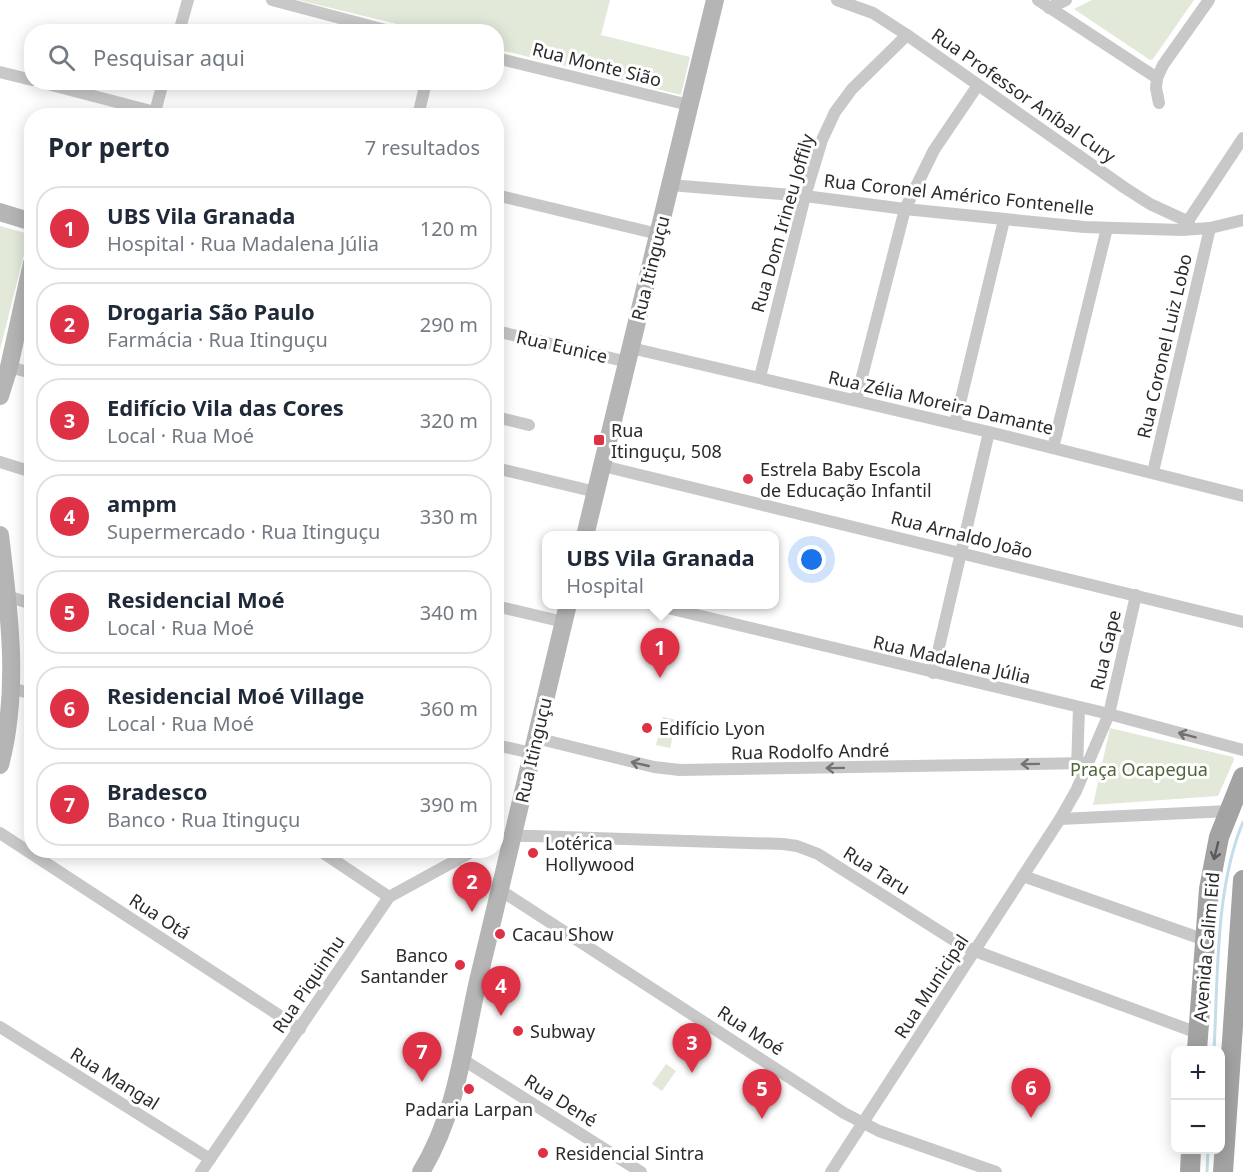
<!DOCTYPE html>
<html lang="pt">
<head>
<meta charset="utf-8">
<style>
	:root { --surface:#fff; --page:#f2f2f3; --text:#1f2937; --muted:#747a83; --line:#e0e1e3; --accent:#df3145 }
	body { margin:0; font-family:"Noto Sans",sans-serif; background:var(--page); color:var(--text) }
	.controls { position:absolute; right:18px; bottom:18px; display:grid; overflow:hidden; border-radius:12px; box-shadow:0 3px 15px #0003 }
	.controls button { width:54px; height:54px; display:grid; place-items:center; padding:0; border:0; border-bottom:2px solid var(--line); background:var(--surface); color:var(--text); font:30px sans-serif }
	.you { position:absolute; left:812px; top:560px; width:21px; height:21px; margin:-15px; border:4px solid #fff; border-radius:50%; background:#1a73e8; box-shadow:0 0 0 9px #1a73e833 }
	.badge { display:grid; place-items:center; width:39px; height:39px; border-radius:50%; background:var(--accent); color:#fff; font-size:20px; font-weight:700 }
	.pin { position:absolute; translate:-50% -50px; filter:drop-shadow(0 2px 3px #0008) }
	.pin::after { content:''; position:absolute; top:32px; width:21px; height:18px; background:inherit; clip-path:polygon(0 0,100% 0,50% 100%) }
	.popup { position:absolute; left:542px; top:531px; width:237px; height:78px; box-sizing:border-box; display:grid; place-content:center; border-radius:12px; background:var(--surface); filter:drop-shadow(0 2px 4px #0005); font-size:20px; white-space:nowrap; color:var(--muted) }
	.popup b { font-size:22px; color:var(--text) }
	.popup::after { content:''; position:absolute; left:50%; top:100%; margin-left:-12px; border:12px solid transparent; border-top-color:var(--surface) }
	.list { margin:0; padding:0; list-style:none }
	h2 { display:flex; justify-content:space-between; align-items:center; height:78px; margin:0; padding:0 24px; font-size:26px }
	h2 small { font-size:20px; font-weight:400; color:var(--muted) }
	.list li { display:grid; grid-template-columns:39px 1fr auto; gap:18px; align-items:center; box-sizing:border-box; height:84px; margin:0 12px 12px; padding:0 12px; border:2px solid var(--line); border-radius:24px }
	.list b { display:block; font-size:22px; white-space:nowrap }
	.list p { margin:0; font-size:20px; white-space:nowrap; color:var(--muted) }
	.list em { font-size:20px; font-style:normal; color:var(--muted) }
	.icon { flex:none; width:33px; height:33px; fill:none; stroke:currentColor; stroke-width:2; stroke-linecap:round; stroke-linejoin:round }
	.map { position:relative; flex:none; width:1243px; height:1172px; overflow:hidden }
	.search { position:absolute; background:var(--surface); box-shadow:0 3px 15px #0003; left:24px; top:24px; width:480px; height:66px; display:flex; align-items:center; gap:15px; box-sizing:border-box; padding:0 21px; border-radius:24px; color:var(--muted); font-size:22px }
	.panel { position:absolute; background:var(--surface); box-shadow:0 3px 15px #0003; left:24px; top:108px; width:480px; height:750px; border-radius:24px }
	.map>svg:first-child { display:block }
	.green { fill:#e2e9d9 }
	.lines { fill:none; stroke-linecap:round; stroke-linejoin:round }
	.stream { stroke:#c5dce9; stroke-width:3 }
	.street { stroke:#c8c8c8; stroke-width:12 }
	.secondary { stroke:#b5b5b5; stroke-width:18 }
	.primary { stroke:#a3a3a3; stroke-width:20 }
	.oneway { stroke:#727272 }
	.oneway2 { stroke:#5b5b5b }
	.poi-dot { fill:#df3145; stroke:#fff; stroke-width:2 }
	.labels { text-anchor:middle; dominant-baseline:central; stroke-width:6; stroke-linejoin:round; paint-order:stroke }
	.street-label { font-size:18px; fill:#2b2b2b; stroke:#fff }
	.poi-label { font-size:18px; fill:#2b2b2b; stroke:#fff; text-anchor:start }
	.park-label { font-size:18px; fill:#50653b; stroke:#fff }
</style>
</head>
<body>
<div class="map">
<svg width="1243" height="1172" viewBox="0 0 1243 1172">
	<rect width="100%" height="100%" fill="#fff"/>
	<!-- green -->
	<g class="green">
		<polygon points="298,0 610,0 601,35 690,57 681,95 497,49 496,32 426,31"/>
		<polygon points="1092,0 1194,0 1153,59 1150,60 1074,9"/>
		<polygon points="0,226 29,234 0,350"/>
		<polygon points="663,717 677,720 670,748 656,745"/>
		<polygon points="1110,728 1233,757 1234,760 1218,796 1093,805"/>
		<polygon points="666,1064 676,1071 662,1091 652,1084"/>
	</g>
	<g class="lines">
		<!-- stream -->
		<g class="stream">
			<path d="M 1214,1050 C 1218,979 1215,888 1243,822"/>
			<polyline points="1207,1172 1208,1150"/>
		</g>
		<!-- street -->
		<g class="street">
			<polyline points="272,0 393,32"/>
			<polyline points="837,0 873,13 907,35 1125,188 1150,204 1189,222"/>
			<polyline points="1038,0 1157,78 1156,88 1159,103"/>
			<polyline points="1049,8 1066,0"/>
			<polyline points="179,32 188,0"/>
			<polyline points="496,58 689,105"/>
			<polyline points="0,72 32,80"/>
			<polyline points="1157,78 1163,65 1209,0"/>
			<polyline points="40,82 170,116"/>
			<polyline points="154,116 163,82"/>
			<polyline points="418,116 426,82"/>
			<polyline points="670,185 805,196 905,209 1084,227 1182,230 1210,228 1243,220"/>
			<polyline points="496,195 658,234"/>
			<polyline points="1184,227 1243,138"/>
			<polyline points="496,331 628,362"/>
			<polyline points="631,348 989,432 1243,496"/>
			<polyline points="9,367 32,373"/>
			<polyline points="760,377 805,196 822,140 835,112 852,89 907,35"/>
			<polyline points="856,400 905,209 934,150 978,85"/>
			<polyline points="496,417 529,425"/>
			<polyline points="955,424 1004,220"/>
			<polyline points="1053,448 1107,228"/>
			<polyline points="0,462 32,472"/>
			<polyline points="603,466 1243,622"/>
			<polyline points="496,468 596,492"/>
			<polyline points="1153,472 1210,228"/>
			<polyline points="7,596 32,604"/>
			<polyline points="651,604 1109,714 1243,750"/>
			<polyline points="496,606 564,622"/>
			<polyline points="933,673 989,432"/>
			<polyline points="12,688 32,694"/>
			<polyline points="536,738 654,767 680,770 1088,763"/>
			<polyline points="496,745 532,753"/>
			<polyline points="1077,769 1079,708"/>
			<polyline points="1060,819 1229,811"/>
			<polyline points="0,833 300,1029"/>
			<polyline points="496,841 513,836 532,836 783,844 797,846 818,854 955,941 975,951 1198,1033"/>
			<polyline points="319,850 389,897"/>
			<polyline points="1023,876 1205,940"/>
			<polyline points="500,890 844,1113 879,1131 996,1172"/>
			<polyline points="0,1027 210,1159"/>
			<polyline points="462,1059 641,1172"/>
			<polyline points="201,1172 389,897 475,850"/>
			<polyline points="831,1172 1060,819 1076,791 1109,714 1136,595"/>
		</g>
		<!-- secondary -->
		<g class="secondary">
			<polyline points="0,212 32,222"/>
			<polyline points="0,396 9,367 32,263"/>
			<path d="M 0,535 C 9,610 20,690 0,765"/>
			<polyline points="585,536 715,0"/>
			<path d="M 421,1172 C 457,1113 463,1047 478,981 C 508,856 537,730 568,604"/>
		</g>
		<!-- primary -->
		<g class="primary">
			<polyline points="1197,1050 1209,889 1219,837 1243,777"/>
			<polyline points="1190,1172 1191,1150"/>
			<polyline points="1223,1172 1243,880"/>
		</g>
	</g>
	<!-- one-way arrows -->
	<defs><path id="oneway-shaft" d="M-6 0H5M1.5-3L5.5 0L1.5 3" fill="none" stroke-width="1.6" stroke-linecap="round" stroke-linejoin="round" transform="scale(1.5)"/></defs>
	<g class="oneway">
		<use href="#oneway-shaft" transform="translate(1187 735) rotate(-165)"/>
		<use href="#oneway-shaft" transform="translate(640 764) rotate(-167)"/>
		<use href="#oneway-shaft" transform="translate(1030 764) rotate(179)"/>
		<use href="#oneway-shaft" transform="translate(835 768) rotate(179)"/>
	</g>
	<use class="oneway2" href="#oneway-shaft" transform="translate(1216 851) rotate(104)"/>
	<!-- markers -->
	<g class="poi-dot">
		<rect x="593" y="434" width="12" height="12" rx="3"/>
		<circle cx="748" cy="479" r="6"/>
		<circle cx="647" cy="728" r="6"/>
		<circle cx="533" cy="853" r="6"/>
		<circle cx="500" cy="934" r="6"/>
		<circle cx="460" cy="965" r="6"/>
		<circle cx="518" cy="1031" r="6"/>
		<circle cx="469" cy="1089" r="6"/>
		<circle cx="543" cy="1153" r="6"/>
	</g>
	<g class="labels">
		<!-- street labels -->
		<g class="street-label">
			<text transform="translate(597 64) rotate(14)">Rua Monte Sião</text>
			<text transform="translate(1024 95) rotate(35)">Rua Professor Aníbal Cury</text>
			<text transform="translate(959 194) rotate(6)">Rua Coronel Américo Fontenelle</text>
			<text transform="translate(782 223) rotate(-74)">Rua Dom Irineu Joffily</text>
			<text transform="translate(650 268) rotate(-76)">Rua Itinguçu</text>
			<text transform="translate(562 346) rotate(13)">Rua Eunice</text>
			<text transform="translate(1164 346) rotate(-77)">Rua Coronel Luiz Lobo</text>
			<text transform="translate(941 402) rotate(13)">Rua Zélia Moreira Damante</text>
			<text transform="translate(962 534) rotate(14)">Rua Arnaldo João</text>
			<text transform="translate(1105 650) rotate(-77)">Rua Gape</text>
			<text transform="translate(952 659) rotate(13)">Rua Madalena Júlia</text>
			<text transform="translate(533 750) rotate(-77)">Rua Itinguçu</text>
			<text transform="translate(810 751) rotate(-1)">Rua Rodolfo André</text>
			<text transform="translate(877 870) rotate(32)">Rua Taru</text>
			<text transform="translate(160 916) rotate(33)">Rua Otá</text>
			<text transform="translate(1206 947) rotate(-85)">Avenida Calim Eid</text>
			<text transform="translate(308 984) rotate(-56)">Rua Piquinhu</text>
			<text transform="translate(931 986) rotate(-57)">Rua Municipal</text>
			<text transform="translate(751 1030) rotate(33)">Rua Moé</text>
			<text transform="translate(115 1078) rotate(32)">Rua Mangal</text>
			<text transform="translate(561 1100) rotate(32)">Rua Dené</text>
		</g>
		<!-- poi labels -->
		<g class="poi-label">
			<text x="611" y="430">Rua<tspan x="611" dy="21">Itinguçu, 508</tspan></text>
			<text x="760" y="469">Estrela Baby Escola<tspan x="760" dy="21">de Educação Infantil</tspan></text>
			<text x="659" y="728">Edifício Lyon</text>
			<text x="545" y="843">Lotérica<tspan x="545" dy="21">Hollywood</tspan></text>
			<text x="512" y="934">Cacau Show</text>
			<text x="448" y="955" text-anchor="end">Banco<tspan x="448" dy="21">Santander</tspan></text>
			<text x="530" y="1031">Subway</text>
			<text x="469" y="1109" text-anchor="middle">Padaria Larpan</text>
			<text x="555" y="1153">Residencial Sintra</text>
		</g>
		<!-- park labels -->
		<g class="park-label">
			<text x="1139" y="769">Praça Ocapegua</text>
		</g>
	</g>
</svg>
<div class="controls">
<button>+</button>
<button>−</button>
</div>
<div class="you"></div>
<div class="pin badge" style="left:660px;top:678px">1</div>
<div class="popup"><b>UBS Vila Granada</b>Hospital</div>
<div class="pin badge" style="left:472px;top:912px">2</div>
<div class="pin badge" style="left:692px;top:1073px">3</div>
<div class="pin badge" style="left:501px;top:1016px">4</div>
<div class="pin badge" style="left:762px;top:1119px">5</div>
<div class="pin badge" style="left:1031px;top:1118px">6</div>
<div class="pin badge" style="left:422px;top:1082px">7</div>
<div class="search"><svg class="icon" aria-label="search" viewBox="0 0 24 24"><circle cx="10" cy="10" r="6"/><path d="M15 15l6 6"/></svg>Pesquisar aqui</div>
<section class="panel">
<h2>Por perto<small>7 resultados</small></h2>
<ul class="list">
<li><span class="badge">1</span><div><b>UBS Vila Granada</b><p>Hospital · Rua Madalena Júlia</p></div><em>120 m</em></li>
<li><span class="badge">2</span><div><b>Drogaria São Paulo</b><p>Farmácia · Rua Itinguçu</p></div><em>290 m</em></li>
<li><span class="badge">3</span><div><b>Edifício Vila das Cores</b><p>Local · Rua Moé</p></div><em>320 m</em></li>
<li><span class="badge">4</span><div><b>ampm</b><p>Supermercado · Rua Itinguçu</p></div><em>330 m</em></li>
<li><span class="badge">5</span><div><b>Residencial Moé</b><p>Local · Rua Moé</p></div><em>340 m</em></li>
<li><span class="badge">6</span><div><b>Residencial Moé Village</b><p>Local · Rua Moé</p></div><em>360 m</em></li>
<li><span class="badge">7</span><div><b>Bradesco</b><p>Banco · Rua Itinguçu</p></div><em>390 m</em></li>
</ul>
</section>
</div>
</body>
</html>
